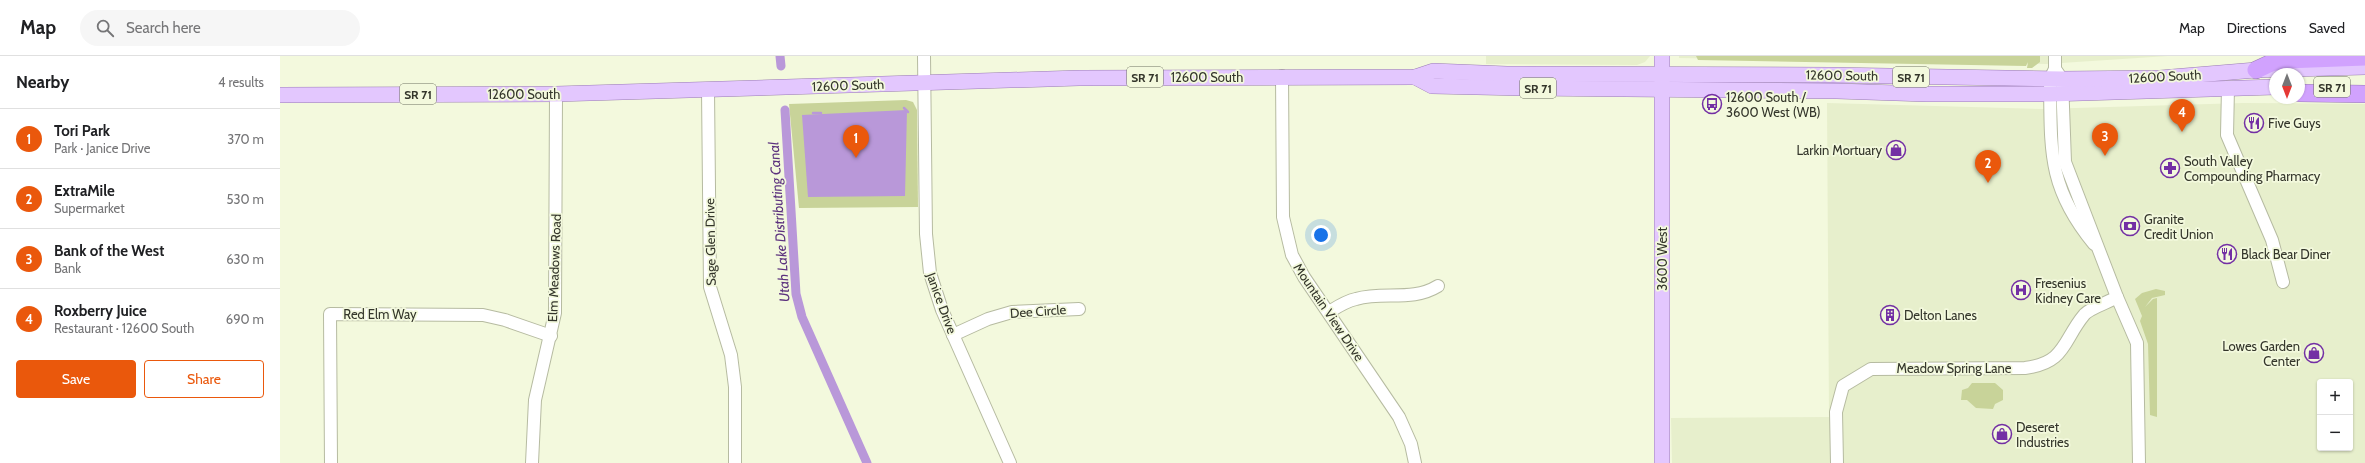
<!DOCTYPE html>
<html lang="en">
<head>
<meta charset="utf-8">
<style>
	:root { --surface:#fff; --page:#f6f6f6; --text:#202124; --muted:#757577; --line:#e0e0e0; --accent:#ea580c }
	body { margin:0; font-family:Cabin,sans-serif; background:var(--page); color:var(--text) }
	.controls { position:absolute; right:12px; bottom:12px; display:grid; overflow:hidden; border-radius:4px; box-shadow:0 1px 3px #0004 }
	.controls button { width:36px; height:36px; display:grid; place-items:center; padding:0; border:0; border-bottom:1px solid var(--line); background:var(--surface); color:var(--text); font:20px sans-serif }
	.compass { position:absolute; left:1989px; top:12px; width:36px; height:36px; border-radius:50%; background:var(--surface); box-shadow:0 1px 3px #0004; rotate:180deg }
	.you { position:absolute; left:1041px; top:179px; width:14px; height:14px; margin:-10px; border:3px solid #fff; border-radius:50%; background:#1a73e8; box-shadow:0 0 0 6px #1a73e833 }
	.badge { display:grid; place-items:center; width:26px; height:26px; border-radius:50%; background:var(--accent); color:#fff; font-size:13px; font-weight:700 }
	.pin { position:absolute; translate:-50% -33px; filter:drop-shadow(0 1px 2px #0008) }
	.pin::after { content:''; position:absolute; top:21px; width:14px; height:12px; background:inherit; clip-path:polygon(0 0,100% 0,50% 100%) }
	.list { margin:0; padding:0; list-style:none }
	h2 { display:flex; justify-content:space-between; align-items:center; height:52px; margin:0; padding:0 16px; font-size:17px }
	h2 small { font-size:13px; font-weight:400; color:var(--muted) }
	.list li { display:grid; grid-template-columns:26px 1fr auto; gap:12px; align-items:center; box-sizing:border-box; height:60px; padding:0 16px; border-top:1px solid var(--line) }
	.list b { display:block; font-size:15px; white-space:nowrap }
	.list p { margin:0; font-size:13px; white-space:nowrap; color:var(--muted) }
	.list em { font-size:13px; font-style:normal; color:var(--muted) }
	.actions { display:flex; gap:8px; padding:12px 16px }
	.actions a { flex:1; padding:9px 0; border:1px solid var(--accent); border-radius:4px; text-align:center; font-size:14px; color:var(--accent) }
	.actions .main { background:var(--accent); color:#fff }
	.icon { flex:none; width:22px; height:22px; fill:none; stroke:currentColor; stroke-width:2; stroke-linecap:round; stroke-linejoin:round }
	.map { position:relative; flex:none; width:2085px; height:407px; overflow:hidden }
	header { display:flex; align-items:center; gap:24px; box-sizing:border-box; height:56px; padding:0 20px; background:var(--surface); border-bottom:1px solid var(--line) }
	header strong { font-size:19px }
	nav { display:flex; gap:22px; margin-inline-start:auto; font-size:14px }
	.search { width:280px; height:36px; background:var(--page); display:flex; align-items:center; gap:10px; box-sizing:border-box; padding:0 14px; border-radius:22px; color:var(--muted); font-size:15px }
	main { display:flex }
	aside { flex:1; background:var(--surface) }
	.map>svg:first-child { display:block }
	.built { fill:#e7efcc; fill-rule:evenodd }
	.green { fill:#c8d399 }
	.water { fill:#b998d9 }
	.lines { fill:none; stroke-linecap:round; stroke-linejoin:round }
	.stream { stroke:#b998d9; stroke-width:2.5 }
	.canal { stroke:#b998d9; stroke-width:9 }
	.minor-casing { stroke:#b6bba1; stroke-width:14 }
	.major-casing { stroke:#9a7cb4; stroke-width:16 }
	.highway-casing { stroke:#9a7cb4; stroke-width:18 }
	.minor { stroke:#fff; stroke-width:12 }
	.major { stroke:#e3c7fe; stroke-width:15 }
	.highway { stroke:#d1a2fe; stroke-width:17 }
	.labels { text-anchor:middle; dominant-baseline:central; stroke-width:3.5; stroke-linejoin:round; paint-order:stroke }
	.shield { fill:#f3f9dd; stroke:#6d7060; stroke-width:1 }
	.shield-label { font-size:12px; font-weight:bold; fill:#34362b }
	.street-label { font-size:13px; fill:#34362b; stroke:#f3f9dd }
	.poi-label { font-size:13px; fill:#34362b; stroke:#f3f9dd; text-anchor:start }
	.water-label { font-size:14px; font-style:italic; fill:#5c327e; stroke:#f3f9dd }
</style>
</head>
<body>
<header>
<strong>Map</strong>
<div class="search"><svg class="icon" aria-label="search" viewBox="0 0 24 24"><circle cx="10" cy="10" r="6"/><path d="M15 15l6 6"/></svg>Search here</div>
<nav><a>Map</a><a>Directions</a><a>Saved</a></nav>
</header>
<main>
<aside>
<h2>Nearby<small>4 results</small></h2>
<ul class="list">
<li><span class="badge">1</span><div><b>Tori Park</b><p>Park · Janice Drive</p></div><em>370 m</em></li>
<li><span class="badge">2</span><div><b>ExtraMile</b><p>Supermarket</p></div><em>530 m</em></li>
<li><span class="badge">3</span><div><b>Bank of the West</b><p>Bank</p></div><em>630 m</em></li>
<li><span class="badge">4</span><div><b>Roxberry Juice</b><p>Restaurant · 12600 South</p></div><em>690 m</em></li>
</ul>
<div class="actions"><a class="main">Save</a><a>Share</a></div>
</aside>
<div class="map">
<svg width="2085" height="407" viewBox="0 0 2085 407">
	<rect width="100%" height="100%" fill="#f3f9dd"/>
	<!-- built -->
	<g class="built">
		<polygon points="1206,0 1370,0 1365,6 1357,9 1206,8"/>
		<polygon points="1399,0 1888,0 1766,8 1399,2"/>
		<path d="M 1547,47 L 1762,53 L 1963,47 L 2085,48 L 2085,407 L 1392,407 L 1391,362 L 1549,361 ZM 2040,326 L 2070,326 L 2070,392 L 2040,392 Z"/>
	</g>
	<!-- green -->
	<g class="green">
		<polygon points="1416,0 1760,0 1760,6 1752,12 1747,12 1748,6 1746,10 1418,4"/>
		<polygon points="626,44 633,46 637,54 638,151 519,152 509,48"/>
		<polygon points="1876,233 1885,235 1885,239 1872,242 1865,251 1873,243 1877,242 1877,361 1870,359 1868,288 1860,265 1862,260 1855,243 1862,237"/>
		<polygon points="1692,327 1715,327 1723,334 1723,344 1715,348 1713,353 1696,352 1687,344 1681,344 1682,334 1688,332"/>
	</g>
	<!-- water -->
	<polygon class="water" points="627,54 625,140 528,141 522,59"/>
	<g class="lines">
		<!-- stream -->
		<g class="stream">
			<polyline points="624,52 628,56"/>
			<polyline points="533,57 541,57"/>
		</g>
		<!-- canal -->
		<g class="canal">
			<polyline points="500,0 501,10"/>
			<polyline points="505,54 516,238 522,261 587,407"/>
		</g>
		<!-- minor casing -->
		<g class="minor-casing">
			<g id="minor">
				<polyline points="644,0 646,178 650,217 662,254 730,407"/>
				<path d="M 1775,0 L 1775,13 L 1770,23 C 1771,94 1767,131 1814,188"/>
				<polyline points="1775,13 1782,23 1785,106 1837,241 1857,287 1859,407"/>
				<polyline points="1002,20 1003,161 1012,199 1024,221 1119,361 1131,388 1135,407"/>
				<polyline points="1948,32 1947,79 1992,184 2003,226"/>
				<polyline points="428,34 430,231 451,299 455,331 455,407"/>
				<path d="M 1049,256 C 1057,251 1066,245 1076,243 C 1104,235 1132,246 1158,230"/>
				<polyline points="673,279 708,263 732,256 799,253"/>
				<polyline points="51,407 50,258 203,259 225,264 271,280"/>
				<polyline points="252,407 255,344 275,257 276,38"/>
				<path d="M 1557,407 L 1556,356 L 1563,330 L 1591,313 L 1745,312 C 1786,307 1783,284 1804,259 C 1808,253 1829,246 1837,241"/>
			</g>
		</g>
		<!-- major casing -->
		<g class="major-casing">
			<g id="major">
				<polyline points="1135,21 1152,30 1242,32 1557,35 1646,38 1770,38 1995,31"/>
				<polyline points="0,39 276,38 799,22 1135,21 1153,15 1227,18 1552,19 1782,23 1880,22 1976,14 2085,11"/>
				<polyline points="1382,407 1382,0"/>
			</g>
		</g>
		<!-- highway casing -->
		<g class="highway-casing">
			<g id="highway">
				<polyline points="1976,14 1991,7 2004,4 2085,1"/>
				<polyline points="2019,37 2085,38"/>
			</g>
		</g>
		<!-- minor -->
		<use href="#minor" class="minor"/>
		<!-- major -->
		<use href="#major" class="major"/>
		<!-- highway -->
		<use href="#highway" class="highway"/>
	</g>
	<!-- icons -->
	<defs>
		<g id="bus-ring" transform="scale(1)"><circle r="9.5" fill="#f3f9dd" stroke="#732fa4" stroke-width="1.5"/><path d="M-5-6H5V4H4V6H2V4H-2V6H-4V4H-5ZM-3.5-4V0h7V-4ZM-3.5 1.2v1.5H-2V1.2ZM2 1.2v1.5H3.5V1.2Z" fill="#732fa4"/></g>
		<g id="restaurant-ring" transform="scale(1)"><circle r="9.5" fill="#f3f9dd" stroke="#732fa4" stroke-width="1.5"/><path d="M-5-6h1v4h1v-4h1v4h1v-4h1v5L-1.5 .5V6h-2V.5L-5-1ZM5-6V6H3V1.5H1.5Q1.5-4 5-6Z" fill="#732fa4"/></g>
		<g id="shop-ring" transform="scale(1)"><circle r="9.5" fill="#f3f9dd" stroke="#732fa4" stroke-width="1.5"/><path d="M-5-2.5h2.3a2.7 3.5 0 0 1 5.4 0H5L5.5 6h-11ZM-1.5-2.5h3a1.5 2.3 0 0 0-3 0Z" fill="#732fa4"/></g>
		<g id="pharmacy-ring" transform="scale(1)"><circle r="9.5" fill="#f3f9dd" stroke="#732fa4" stroke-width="1.5"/><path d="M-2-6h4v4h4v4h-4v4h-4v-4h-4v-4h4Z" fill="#732fa4"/></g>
		<g id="bank-ring" transform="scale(1)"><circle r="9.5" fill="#f3f9dd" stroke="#732fa4" stroke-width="1.5"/><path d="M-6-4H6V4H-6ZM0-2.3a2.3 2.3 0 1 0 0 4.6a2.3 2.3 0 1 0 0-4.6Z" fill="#732fa4"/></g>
		<g id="hospital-ring" transform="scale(1)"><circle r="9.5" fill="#f3f9dd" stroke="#732fa4" stroke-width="1.5"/><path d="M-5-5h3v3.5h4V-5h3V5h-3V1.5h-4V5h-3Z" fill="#732fa4"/></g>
		<g id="building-ring" transform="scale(1)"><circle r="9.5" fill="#f3f9dd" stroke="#732fa4" stroke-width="1.5"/><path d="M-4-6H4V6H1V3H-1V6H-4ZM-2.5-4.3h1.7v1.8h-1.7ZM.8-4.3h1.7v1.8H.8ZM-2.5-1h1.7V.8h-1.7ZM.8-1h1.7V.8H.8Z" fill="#732fa4"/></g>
	</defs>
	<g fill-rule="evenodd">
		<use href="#bus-ring" x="1432" y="48"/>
		<use href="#restaurant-ring" x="1974" y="67"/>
		<use href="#shop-ring" x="1616" y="94"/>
		<use href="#pharmacy-ring" x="1890" y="112"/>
		<use href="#bank-ring" x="1850" y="170"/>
		<use href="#restaurant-ring" x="1947" y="198"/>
		<use href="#hospital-ring" x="1741" y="234"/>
		<use href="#building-ring" x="1610" y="259"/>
		<use href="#shop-ring" x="2034" y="297"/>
		<use href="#shop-ring" x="1722" y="378"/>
	</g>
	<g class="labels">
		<!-- shield labels -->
		<g class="shield">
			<rect x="847" y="11" width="36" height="20" rx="3"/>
			<rect x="1613" y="11" width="36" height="20" rx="3"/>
			<rect x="2034" y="21" width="36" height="20" rx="3"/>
			<rect x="1240" y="22" width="36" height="20" rx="3"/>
			<rect x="120" y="28" width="36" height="20" rx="3"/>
		</g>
		<g class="shield-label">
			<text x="865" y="21">SR 71</text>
			<text x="1631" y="21">SR 71</text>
			<text x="2052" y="31">SR 71</text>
			<text x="1258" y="32">SR 71</text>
			<text x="138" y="38">SR 71</text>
		</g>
		<!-- street labels -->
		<g class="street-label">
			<text transform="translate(1562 19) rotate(1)">12600 South</text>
			<text transform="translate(1885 20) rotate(-3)">12600 South</text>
			<text x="927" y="21">12600 South</text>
			<text transform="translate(568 29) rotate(-2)">12600 South</text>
			<text x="244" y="38">12600 South</text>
			<text transform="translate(430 186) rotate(-91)">Sage Glen Drive</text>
			<text transform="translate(1382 203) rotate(-90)">3600 West</text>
			<text transform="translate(274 212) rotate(-88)">Elm Meadows Road</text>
			<text transform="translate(662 247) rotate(70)">Janice Drive</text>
			<text transform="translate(758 255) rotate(-4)">Dee Circle</text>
			<text transform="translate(1049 256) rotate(56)">Mountain View Drive</text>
			<text x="100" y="258">Red Elm Way</text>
			<text x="1674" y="312">Meadow Spring Lane</text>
		</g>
		<!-- poi labels -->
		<g class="poi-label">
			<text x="1446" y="41">12600 South /<tspan x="1446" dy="15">3600 West (WB)</tspan></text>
			<text x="1988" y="67">Five Guys</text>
			<text x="1602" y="94" text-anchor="end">Larkin Mortuary</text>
			<text x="1904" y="105">South Valley<tspan x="1904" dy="15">Compounding Pharmacy</tspan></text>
			<text x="1864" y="163">Granite<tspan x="1864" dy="15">Credit Union</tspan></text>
			<text x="1961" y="198">Black Bear Diner</text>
			<text x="1755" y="227">Fresenius<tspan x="1755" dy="15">Kidney Care</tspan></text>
			<text x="1624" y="259">Delton Lanes</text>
			<text x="2020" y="290" text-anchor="end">Lowes Garden<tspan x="2020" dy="15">Center</tspan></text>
			<text x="1736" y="371">Deseret<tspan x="1736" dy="15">Industries</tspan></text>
		</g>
		<!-- water labels -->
		<g class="water-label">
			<text transform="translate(499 166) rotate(-94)">Utah Lake Distributing Canal</text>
		</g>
	</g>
</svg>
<div class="controls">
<button>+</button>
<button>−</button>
</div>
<svg class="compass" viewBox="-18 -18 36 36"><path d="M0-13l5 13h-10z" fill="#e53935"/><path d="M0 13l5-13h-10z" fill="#757577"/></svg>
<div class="you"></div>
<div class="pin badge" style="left:576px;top:102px">1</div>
<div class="pin badge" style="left:1708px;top:127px">2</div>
<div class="pin badge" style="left:1825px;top:100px">3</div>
<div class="pin badge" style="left:1902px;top:76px">4</div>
</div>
</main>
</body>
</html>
